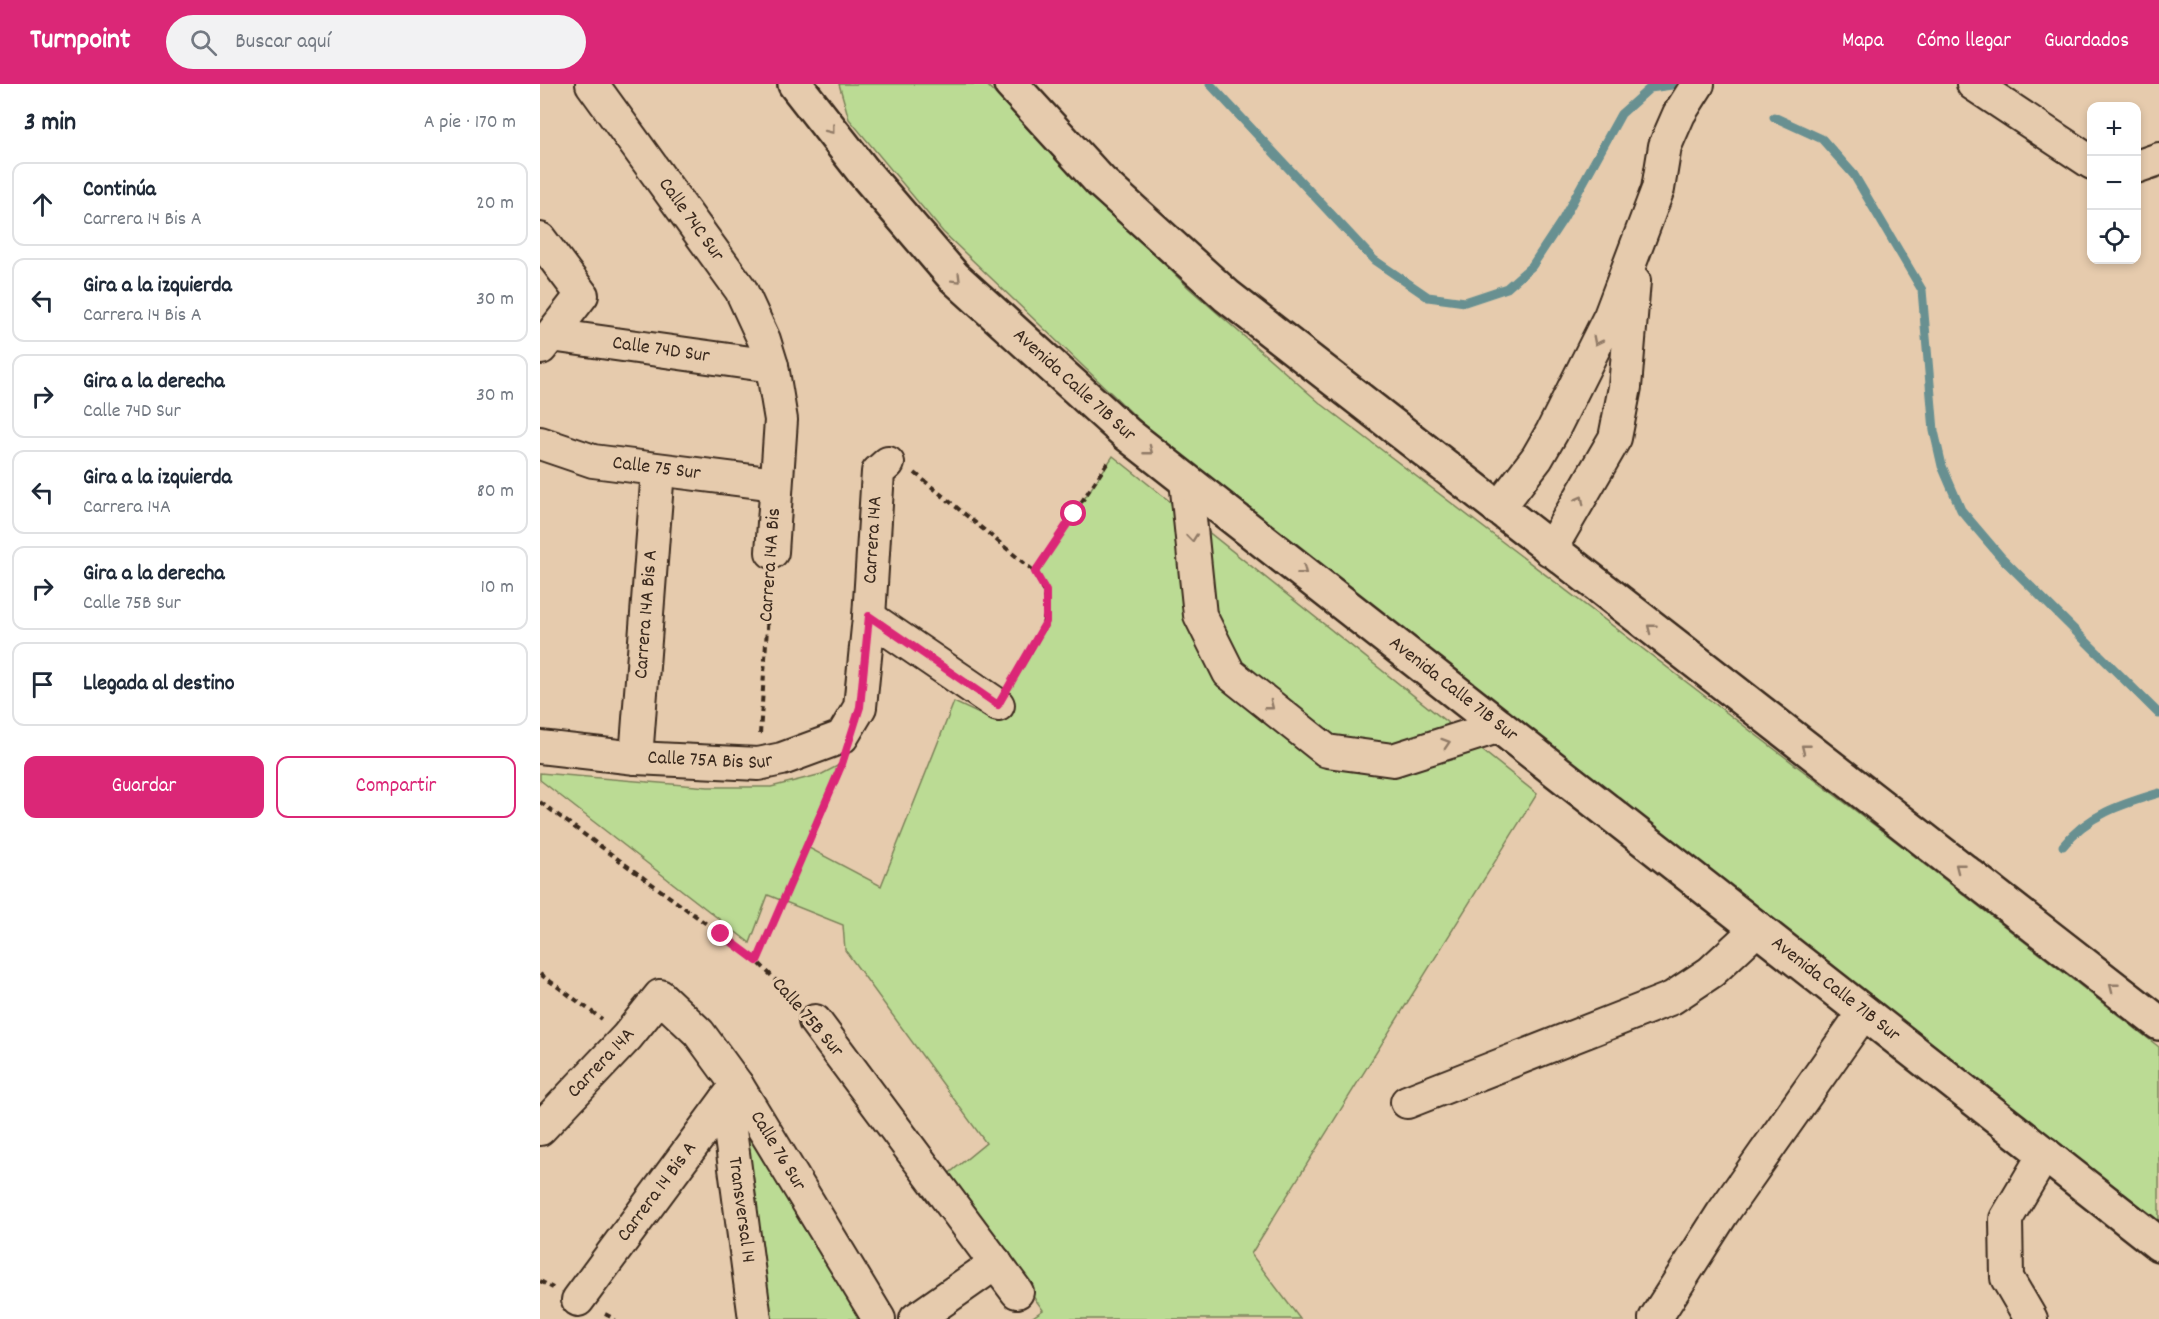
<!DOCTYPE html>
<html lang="es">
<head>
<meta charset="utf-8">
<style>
	:root { --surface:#fff; --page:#f2f2f3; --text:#1f2937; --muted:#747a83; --line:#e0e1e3; --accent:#db2777 }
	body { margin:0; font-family:Dekko,sans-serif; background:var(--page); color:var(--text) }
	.controls { position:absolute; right:18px; top:18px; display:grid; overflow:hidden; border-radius:12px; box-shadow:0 3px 9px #0003 }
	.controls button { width:54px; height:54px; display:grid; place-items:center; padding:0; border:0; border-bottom:2px solid var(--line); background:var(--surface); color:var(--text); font:30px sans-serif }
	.stop { position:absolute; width:18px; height:18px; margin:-14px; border:4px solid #db2777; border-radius:50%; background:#fff }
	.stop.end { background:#db2777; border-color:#fff; box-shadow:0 2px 6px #0008 }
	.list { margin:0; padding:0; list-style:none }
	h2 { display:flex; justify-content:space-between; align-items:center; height:78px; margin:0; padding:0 24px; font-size:26px }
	h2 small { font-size:20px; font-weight:400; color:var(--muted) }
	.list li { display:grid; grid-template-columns:39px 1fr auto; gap:18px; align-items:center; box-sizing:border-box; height:84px; margin:0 12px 12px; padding:0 12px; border:2px solid var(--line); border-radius:12px }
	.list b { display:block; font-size:22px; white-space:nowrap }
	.list p { margin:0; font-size:20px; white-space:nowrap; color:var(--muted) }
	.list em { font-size:20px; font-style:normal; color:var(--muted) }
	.actions { display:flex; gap:12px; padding:18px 24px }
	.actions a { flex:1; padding:14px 0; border:2px solid var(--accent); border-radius:12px; text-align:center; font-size:21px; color:var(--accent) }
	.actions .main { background:var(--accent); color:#fff }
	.icon { flex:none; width:33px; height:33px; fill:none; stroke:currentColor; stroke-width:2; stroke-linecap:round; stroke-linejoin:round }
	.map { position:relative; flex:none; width:1619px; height:1235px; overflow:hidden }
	header { display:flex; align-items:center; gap:36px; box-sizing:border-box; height:84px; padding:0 30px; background:var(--accent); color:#fff }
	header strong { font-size:28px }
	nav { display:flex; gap:33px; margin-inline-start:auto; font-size:21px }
	.search { width:420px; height:54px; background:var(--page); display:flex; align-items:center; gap:15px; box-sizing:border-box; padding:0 21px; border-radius:33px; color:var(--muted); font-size:22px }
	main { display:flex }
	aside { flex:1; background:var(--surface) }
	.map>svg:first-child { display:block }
	.green { fill:#bbdb94; stroke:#7b8259; stroke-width:1.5 }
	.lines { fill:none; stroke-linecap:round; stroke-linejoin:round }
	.stream { stroke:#679091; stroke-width:9 }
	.minor-casing { stroke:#3b2a1e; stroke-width:36 }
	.highway-casing { stroke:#3b2a1e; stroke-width:38 }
	.path { stroke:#3b2a1e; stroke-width:4; stroke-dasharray:6 4.5; stroke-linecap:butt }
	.minor { stroke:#e6cbad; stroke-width:32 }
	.highway { stroke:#e6cbad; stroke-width:33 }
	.oneway { stroke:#907a66 }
	.route { stroke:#db2777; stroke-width:8 }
	.labels { text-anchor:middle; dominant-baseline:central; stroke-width:6; stroke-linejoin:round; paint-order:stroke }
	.street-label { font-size:20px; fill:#3b2a1e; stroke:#e6cbad }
</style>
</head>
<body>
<header>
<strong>Turnpoint</strong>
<div class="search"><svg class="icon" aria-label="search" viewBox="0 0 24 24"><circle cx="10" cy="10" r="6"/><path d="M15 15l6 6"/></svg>Buscar aquí</div>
<nav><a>Mapa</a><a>Cómo llegar</a><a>Guardados</a></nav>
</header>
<main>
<aside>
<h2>3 min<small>A pie · 170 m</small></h2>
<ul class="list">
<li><svg class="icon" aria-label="ahead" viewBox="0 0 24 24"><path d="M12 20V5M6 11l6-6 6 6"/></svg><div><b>Continúa</b><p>Carrera 14 Bis A</p></div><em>20 m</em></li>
<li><svg class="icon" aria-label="left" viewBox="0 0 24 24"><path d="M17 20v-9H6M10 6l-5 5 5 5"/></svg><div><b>Gira a la izquierda</b><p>Carrera 14 Bis A</p></div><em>30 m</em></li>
<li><svg class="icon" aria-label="right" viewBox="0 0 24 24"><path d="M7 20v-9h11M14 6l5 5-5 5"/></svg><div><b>Gira a la derecha</b><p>Calle 74D Sur</p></div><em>30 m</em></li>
<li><svg class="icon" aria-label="left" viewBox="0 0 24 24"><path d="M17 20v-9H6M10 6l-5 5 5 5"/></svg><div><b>Gira a la izquierda</b><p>Carrera 14A</p></div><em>80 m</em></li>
<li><svg class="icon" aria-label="right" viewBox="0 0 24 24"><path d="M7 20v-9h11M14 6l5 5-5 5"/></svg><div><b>Gira a la derecha</b><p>Calle 75B Sur</p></div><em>10 m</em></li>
<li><svg class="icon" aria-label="arrive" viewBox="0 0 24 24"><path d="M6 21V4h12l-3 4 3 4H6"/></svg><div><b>Llegada al destino</b></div></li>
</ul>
<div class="actions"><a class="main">Guardar</a><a>Compartir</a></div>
</aside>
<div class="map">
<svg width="1619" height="1235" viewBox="0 0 1619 1235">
	<rect width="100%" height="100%" fill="#e6cbad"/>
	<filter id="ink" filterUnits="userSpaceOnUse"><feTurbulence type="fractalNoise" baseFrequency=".0167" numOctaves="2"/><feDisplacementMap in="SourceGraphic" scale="12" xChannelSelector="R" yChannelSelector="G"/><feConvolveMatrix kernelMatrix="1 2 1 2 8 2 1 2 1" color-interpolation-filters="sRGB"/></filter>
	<g filter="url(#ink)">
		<!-- green -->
		<g class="green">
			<polygon points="299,0 446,0 537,96 650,205 780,319 1350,753 1619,963 1619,1137 619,355 403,148 309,35"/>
			<path d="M 573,372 L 997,710 L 711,1170 L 760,1235 L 490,1235 L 503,1226 L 406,1092 L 446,1059 L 305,866 L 303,841 L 228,811 L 210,859 L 0,696 L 0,689 L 168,703 L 231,703 L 282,690 L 301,680 L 267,763 L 341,802 L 414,618 L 448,634 C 459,620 503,552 505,537 C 509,518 504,504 495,488 Z"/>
			<polygon points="209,1040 348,1235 221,1235 190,1043"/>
		</g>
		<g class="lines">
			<!-- stream -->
			<g class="stream">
				<polyline points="670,0 834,176 888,213 925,218 967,204 992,182 1023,135 1081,30 1110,4 1132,1"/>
				<polyline points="1234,33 1282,55 1314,91 1382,206 1394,347 1402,382 1421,426 1461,473 1619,630"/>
				<path d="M 1523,762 C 1547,731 1582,720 1619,709"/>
			</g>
			<!-- minor casing -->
			<g class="minor-casing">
				<g id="minor">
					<path id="s1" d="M 52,0 L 201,206 L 224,256 L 232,282 L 241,336 L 232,468"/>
					<polyline points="1433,0 1552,79"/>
					<polyline points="1596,83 1619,75"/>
					<polyline points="0,155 42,211 1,264"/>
					<path id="s2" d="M 11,251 L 232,282"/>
					<path id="s3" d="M 0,359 L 53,377 L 236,400"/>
					<polyline points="646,396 660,531 689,589 787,667 853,676 960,642"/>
					<polyline points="958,425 997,374 1012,348 1070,232 1118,105 1125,62 1139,30 1158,0"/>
					<polyline points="1010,466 1075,354 1085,303 1094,197"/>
					<polyline points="329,533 458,621"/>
					<path id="s4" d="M 0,663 L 96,674 L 218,680 L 242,675 L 302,653 L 320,623 L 329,533 L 338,388 L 348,379"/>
					<path id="s5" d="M 96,674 L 118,386"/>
					<polyline points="275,937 477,1208"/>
					<path id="s6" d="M 186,1016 L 215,1235"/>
					<polyline points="867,1018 1132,914 1171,888 1218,844"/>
					<path id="s7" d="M 0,1045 L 87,953 L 120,912 L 159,949 L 197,1001 L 339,1235"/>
					<path id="s8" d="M 38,1216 L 197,1001"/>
					<polyline points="376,1235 456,1179"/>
					<polyline points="1115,1235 1182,1130 1324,928"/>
					<polyline points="1491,1235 1467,1194 1466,1135 1505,1069"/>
				</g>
			</g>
			<!-- highway casing -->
			<g class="highway-casing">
				<g id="highway">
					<path id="s9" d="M 255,0 L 323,87 L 414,193 L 587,350 L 1619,1160"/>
					<polyline points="471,0 561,98 687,212 1619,939"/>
				</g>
			</g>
			<!-- path -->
			<g class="path">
				<polyline points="375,389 495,488"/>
				<path d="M 473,594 C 496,556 520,532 495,488 L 570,375"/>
				<polyline points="220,650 230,499"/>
				<polyline points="0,718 217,877 254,915"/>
				<polyline points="217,877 299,688"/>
				<polyline points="0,890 62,935"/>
				<polyline points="0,1197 13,1204"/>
				<polyline points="65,1230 75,1235"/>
			</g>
			<!-- minor -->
			<use href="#minor" class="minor"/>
			<!-- highway -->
			<use href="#highway" class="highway"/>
		</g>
		<!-- one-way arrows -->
		<defs><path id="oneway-chevron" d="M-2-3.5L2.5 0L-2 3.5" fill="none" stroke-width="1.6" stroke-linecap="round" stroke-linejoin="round" transform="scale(1.5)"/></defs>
		<g class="oneway">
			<use href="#oneway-chevron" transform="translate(291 46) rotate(52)"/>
			<use href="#oneway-chevron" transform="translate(417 195) rotate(45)"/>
			<use href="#oneway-chevron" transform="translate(1057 257) rotate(117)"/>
			<use href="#oneway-chevron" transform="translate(609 367) rotate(38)"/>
			<use href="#oneway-chevron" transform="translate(1040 416) rotate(-62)"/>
			<use href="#oneway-chevron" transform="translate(652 454) rotate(84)"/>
			<use href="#oneway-chevron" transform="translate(763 487) rotate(38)"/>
			<use href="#oneway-chevron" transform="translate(1111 544) rotate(-142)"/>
			<use href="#oneway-chevron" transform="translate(730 622) rotate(38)"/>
			<use href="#oneway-chevron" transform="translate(906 659) rotate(-18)"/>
			<use href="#oneway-chevron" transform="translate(1265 664) rotate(-142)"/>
			<use href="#oneway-chevron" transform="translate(1419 783) rotate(-142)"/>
			<use href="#oneway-chevron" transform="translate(1573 903) rotate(-142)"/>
		</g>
	</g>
	<g class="lines" filter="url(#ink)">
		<!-- route -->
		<polyline class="route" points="181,850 217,877 302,680 320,623 329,532 458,621 506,538 506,507 495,488 534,430"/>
	</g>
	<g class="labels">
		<!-- street labels -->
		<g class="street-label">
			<text stroke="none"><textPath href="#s1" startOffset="168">Calle 74C Sur</textPath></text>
			<text stroke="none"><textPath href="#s2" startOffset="111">Calle 74D Sur</textPath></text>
			<text stroke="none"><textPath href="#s9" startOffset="412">Avenida Calle 71B Sur</textPath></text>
			<text stroke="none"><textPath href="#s3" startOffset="120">Calle 75 Sur</textPath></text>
			<text stroke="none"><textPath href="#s4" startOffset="510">Carrera 14A</textPath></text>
			<text transform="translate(231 481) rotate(-86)">Carrera 14A Bis</text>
			<text stroke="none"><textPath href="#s5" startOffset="144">Carrera 14A Bis A</textPath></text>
			<text stroke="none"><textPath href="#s9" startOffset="898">Avenida Calle 71B Sur</textPath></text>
			<text stroke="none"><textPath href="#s4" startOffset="171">Calle 75A Bis Sur</textPath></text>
			<text stroke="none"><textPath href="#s9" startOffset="1384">Avenida Calle 71B Sur</textPath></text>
			<text transform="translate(267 934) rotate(49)">Calle 75B Sur</text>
			<text stroke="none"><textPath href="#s7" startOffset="90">Carrera 14A</textPath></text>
			<text stroke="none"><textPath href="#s7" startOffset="375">Calle 76 Sur</textPath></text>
			<text stroke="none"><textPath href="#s8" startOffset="134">Carrera 14 Bis A</textPath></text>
			<text stroke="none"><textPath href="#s6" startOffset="111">Transversal 14</textPath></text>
		</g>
	</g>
</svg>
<div class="controls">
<button>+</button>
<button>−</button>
<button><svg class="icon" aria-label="locate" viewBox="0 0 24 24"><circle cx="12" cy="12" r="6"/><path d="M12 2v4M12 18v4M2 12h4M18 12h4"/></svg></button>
</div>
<div class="stop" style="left:534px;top:430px"></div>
<div class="stop end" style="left:181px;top:850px"></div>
</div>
</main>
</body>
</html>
